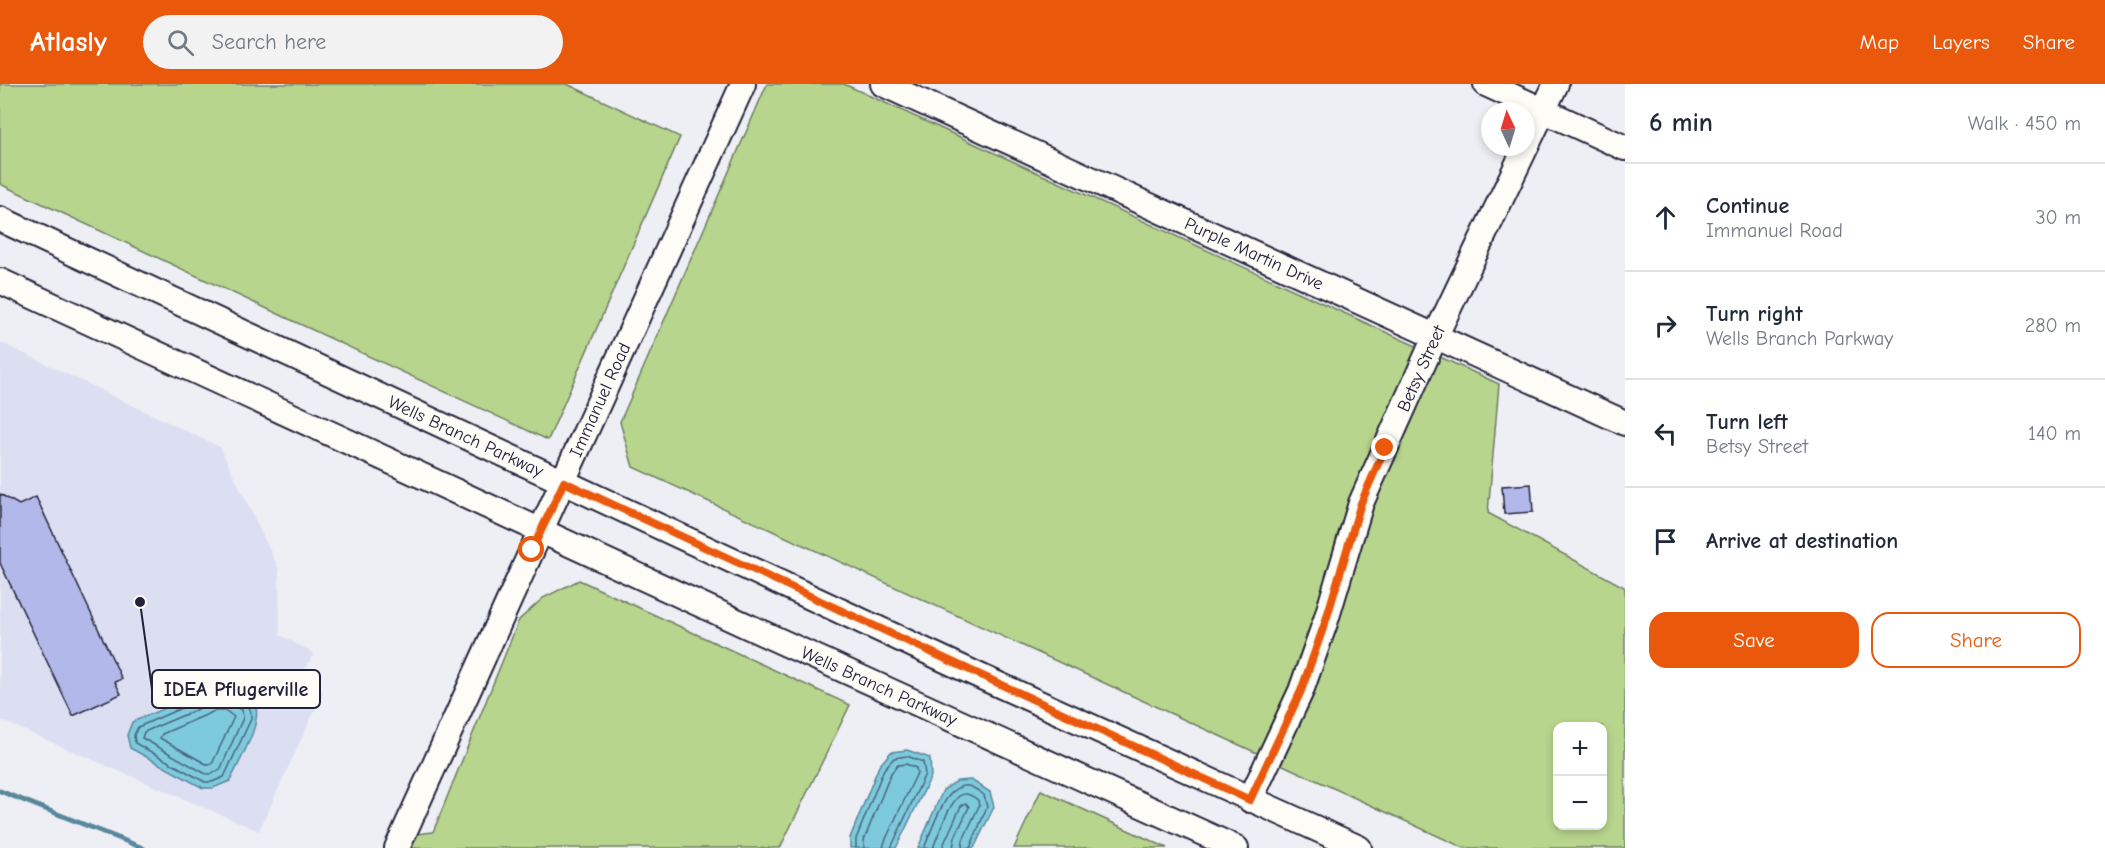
<!DOCTYPE html>
<html lang="en">
<head>
<meta charset="utf-8">
<style>
	:root { --surface:#fff; --page:#f2f2f3; --text:#1f2937; --muted:#747a83; --line:#e0e1e3; --accent:#ea580c }
	body { margin:0; font-family:"Comic Neue",sans-serif; background:var(--page); color:var(--text) }
	.controls { position:absolute; right:18px; bottom:18px; display:grid; overflow:hidden; border-radius:12px; box-shadow:0 3px 9px #0003 }
	.controls button { width:54px; height:54px; display:grid; place-items:center; padding:0; border:0; border-bottom:2px solid var(--line); background:var(--surface); color:var(--text); font:30px sans-serif }
	.compass { position:absolute; left:1481px; top:18px; width:54px; height:54px; border-radius:50%; background:var(--surface); box-shadow:0 3px 9px #0003; rotate:356deg }
	.stop { position:absolute; width:18px; height:18px; margin:-14px; border:4px solid #ea580c; border-radius:50%; background:#fff }
	.stop.end { background:#ea580c; border-color:#fff; box-shadow:0 2px 6px #0008 }
	.list { margin:0; padding:0; list-style:none }
	h2 { display:flex; justify-content:space-between; align-items:center; height:78px; margin:0; padding:0 24px; font-size:26px }
	h2 small { font-size:20px; font-weight:400; color:var(--muted) }
	.list li { display:grid; grid-template-columns:39px 1fr auto; gap:18px; align-items:center; box-sizing:border-box; height:108px; padding:0 24px; border-top:2px solid var(--line) }
	.list b { display:block; font-size:22px; white-space:nowrap }
	.list p { margin:0; font-size:20px; white-space:nowrap; color:var(--muted) }
	.list em { font-size:20px; font-style:normal; color:var(--muted) }
	.actions { display:flex; gap:12px; padding:18px 24px }
	.actions a { flex:1; padding:14px 0; border:2px solid var(--accent); border-radius:18px; text-align:center; font-size:21px; color:var(--accent) }
	.actions .main { background:var(--accent); color:#fff }
	.icon { flex:none; width:33px; height:33px; fill:none; stroke:currentColor; stroke-width:2; stroke-linecap:round; stroke-linejoin:round }
	.map { position:relative; flex:none; width:1625px; height:764px; overflow:hidden }
	header { display:flex; align-items:center; gap:36px; box-sizing:border-box; height:84px; padding:0 30px; background:var(--accent); color:#fff }
	header strong { font-size:28px }
	nav { display:flex; gap:33px; margin-inline-start:auto; font-size:21px }
	.search { width:420px; height:54px; background:var(--page); display:flex; align-items:center; gap:15px; box-sizing:border-box; padding:0 21px; border-radius:33px; color:var(--muted); font-size:22px }
	main { display:flex }
	aside { flex:1; background:var(--surface) }
	.map>svg:first-child { display:block }
	.built { fill:#dcdff1 }
	.green { fill:#b8d58e; stroke:#6d7c64; stroke-width:1.5; fill-rule:evenodd }
	.water { fill:#7ecadd; stroke:#59879c; stroke-width:1.5 }
	.lines { fill:none; stroke-linecap:round; stroke-linejoin:round }
	.shore { stroke:#47657c; stroke-width:1.5 }
	.stream { stroke:#59879c; stroke-width:5 }
	.building { fill:#b2b9ea; stroke:#22223b; stroke-width:1.5 }
	.minor-casing { stroke:#22223b; stroke-width:28 }
	.minor { stroke:#fdfcf7; stroke-width:24 }
	.route { stroke:#ea580c; stroke-width:8 }
	.labels { text-anchor:middle; dominant-baseline:central; stroke-width:4.5; stroke-linejoin:round; paint-order:stroke }
	.street-label { font-size:18px; fill:#22223b; stroke:#fdfcf7 }
	.leader { fill:none; stroke:#22223b; stroke-width:2 }
	.callout-dot { fill:#22223b; stroke:#fdfcf7; stroke-width:2 }
	.callout { fill:#fdfcf7; stroke:#22223b; stroke-width:2 }
	.callout-label { font-size:20px; text-anchor:middle; font-weight:bold; fill:#22223b }
</style>
</head>
<body>
<header>
<strong>Atlasly</strong>
<div class="search"><svg class="icon" aria-label="search" viewBox="0 0 24 24"><circle cx="10" cy="10" r="6"/><path d="M15 15l6 6"/></svg>Search here</div>
<nav><a>Map</a><a>Layers</a><a>Share</a></nav>
</header>
<main>
<div class="map">
<svg width="1625" height="764" viewBox="0 0 1625 764">
	<rect width="100%" height="100%" fill="#eeeff4"/>
	<filter id="ink" filterUnits="userSpaceOnUse"><feTurbulence type="fractalNoise" baseFrequency=".0167" numOctaves="2"/><feDisplacementMap in="SourceGraphic" scale="12" xChannelSelector="R" yChannelSelector="G"/><feConvolveMatrix kernelMatrix="1 2 1 2 8 2 1 2 1" color-interpolation-filters="sRGB"/></filter>
	<g filter="url(#ink)">
		<!-- built -->
		<polygon class="built" points="0,258 220,363 279,485 280,551 314,569 298,598 323,608 259,747 0,636"/>
		<!-- green -->
		<g class="green">
			<polygon points="0,0 567,0 680,53 548,356 0,100"/>
			<path d="M 767,0 L 844,0 L 1499,300 L 1488,429 L 1624,503 L 1625,505 L 1625,764 L 1464,764 L 633,383 L 620,338 ZM 1558,642 L 1602,642 L 1602,742 L 1558,742 Z"/>
			<polygon points="579,496 850,621 780,764 412,764 417,750 433,748 519,536 543,514"/>
			<polygon points="1041,706 1167,764 1014,764"/>
		</g>
		<!-- water -->
		<g class="water">
			<path d="M 230,603 C 238,607 250,611 254,618 C 265,636 238,679 230,697 L 213,704 L 203,704 L 130,664 L 127,651 L 132,638 L 209,605 Z"/>
			<polygon points="907,666 930,674 931,692 896,764 850,764 850,754 879,682 891,668"/>
			<polygon points="971,696 990,708 994,723 974,764 918,764 943,706 957,697"/>
		</g>
		<g class="lines">
			<!-- shore -->
			<g class="shore">
				<path d="M 230,610 C 243,617 252,619 251,635 L 224,693 L 212,698 L 205,698 L 135,659 L 134,651 L 138,643 L 211,611 Z"/>
				<polygon points="228,617 242,626 243,634 220,686 211,690 206,690 142,654 144,648 212,619"/>
				<polygon points="215,627 226,627 234,633 212,680 208,681 160,654 162,650"/>
				<polyline points="856,764 856,755 884,685 894,674 907,672 923,678 925,690 891,764"/>
				<polyline points="864,764 864,756 891,689 898,681 906,680 916,684 917,689 885,757 883,764"/>
				<path d="M 924,764 C 932,747 945,699 968,702 C 974,703 980,708 984,711 L 987,723 L 970,764"/>
				<path d="M 933,764 C 938,752 951,711 964,710 C 969,709 974,713 978,716 L 979,722 L 963,756 L 962,764"/>
				<polyline points="942,764 961,722 966,719 969,723 955,753 953,764"/>
			</g>
			<!-- stream -->
			<polyline class="stream" points="0,707 143,764"/>
		</g>
		<!-- building -->
		<g class="building">
			<polygon points="1531,400 1533,428 1504,430 1502,402"/>
			<polygon points="0,410 19,421 36,413 122,595 115,598 121,610 73,632 0,479"/>
		</g>
		<g class="lines">
			<!-- minor casing -->
			<g class="minor-casing">
				<g id="minor">
					<path id="s1" d="M 883,0 L 1625,339"/>
					<polyline points="1486,0 1625,64"/>
					<path id="s2" d="M 0,135 L 986,595 L 1359,764"/>
					<path id="s3" d="M 0,197 L 771,553 L 1236,764"/>
					<path id="s4" d="M 1250,716 L 1301,607 L 1326,536 L 1361,419 L 1436,251 L 1556,0"/>
					<path id="s5" d="M 397,764 L 743,0"/>
				</g>
			</g>
			<!-- minor -->
			<use href="#minor" class="minor"/>
		</g>
	</g>
	<g class="lines" filter="url(#ink)">
		<!-- route -->
		<polyline class="route" points="532,466 564,398 1250,716 1301,607 1326,536 1361,419 1385,364"/>
	</g>
	<g class="labels">
		<!-- street labels -->
		<g class="street-label">
			<text stroke="none"><textPath href="#s1" startOffset="408">Purple Martin Drive</textPath></text>
			<text stroke="none"><textPath href="#s4" startOffset="465">Betsy Street</textPath></text>
			<text stroke="none"><textPath href="#s5" startOffset="492">Immanuel Road</textPath></text>
			<text stroke="none"><textPath href="#s2" startOffset="514">Wells Branch Parkway</textPath></text>
			<text stroke="none"><textPath href="#s3" startOffset="968">Wells Branch Parkway</textPath></text>
		</g>
	</g>
	<!-- callouts -->
	<path class="leader" d="M140 518L152 605"/>
	<circle class="callout-dot" cx="140" cy="518" r="6"/>
	<rect class="callout" x="152" y="586" width="168" height="38" rx="6"/>
	<g class="callout-label">
		<text x="236" y="612">IDEA Pflugerville</text>
	</g>
</svg>
<div class="controls">
<button>+</button>
<button>−</button>
</div>
<svg class="compass" viewBox="-18 -18 36 36"><path d="M0-13l5 13h-10z" fill="#e53935"/><path d="M0 13l5-13h-10z" fill="#747a83"/></svg>
<div class="stop" style="left:532px;top:466px"></div>
<div class="stop end" style="left:1385px;top:364px"></div>
</div>
<aside>
<h2>6 min<small>Walk · 450 m</small></h2>
<ul class="list">
<li><svg class="icon" aria-label="ahead" viewBox="0 0 24 24"><path d="M12 20V5M6 11l6-6 6 6"/></svg><div><b>Continue</b><p>Immanuel Road</p></div><em>30 m</em></li>
<li><svg class="icon" aria-label="right" viewBox="0 0 24 24"><path d="M7 20v-9h11M14 6l5 5-5 5"/></svg><div><b>Turn right</b><p>Wells Branch Parkway</p></div><em>280 m</em></li>
<li><svg class="icon" aria-label="left" viewBox="0 0 24 24"><path d="M17 20v-9H6M10 6l-5 5 5 5"/></svg><div><b>Turn left</b><p>Betsy Street</p></div><em>140 m</em></li>
<li><svg class="icon" aria-label="arrive" viewBox="0 0 24 24"><path d="M6 21V4h12l-3 4 3 4H6"/></svg><div><b>Arrive at destination</b></div></li>
</ul>
<div class="actions"><a class="main">Save</a><a>Share</a></div>
</aside>
</main>
</body>
</html>
